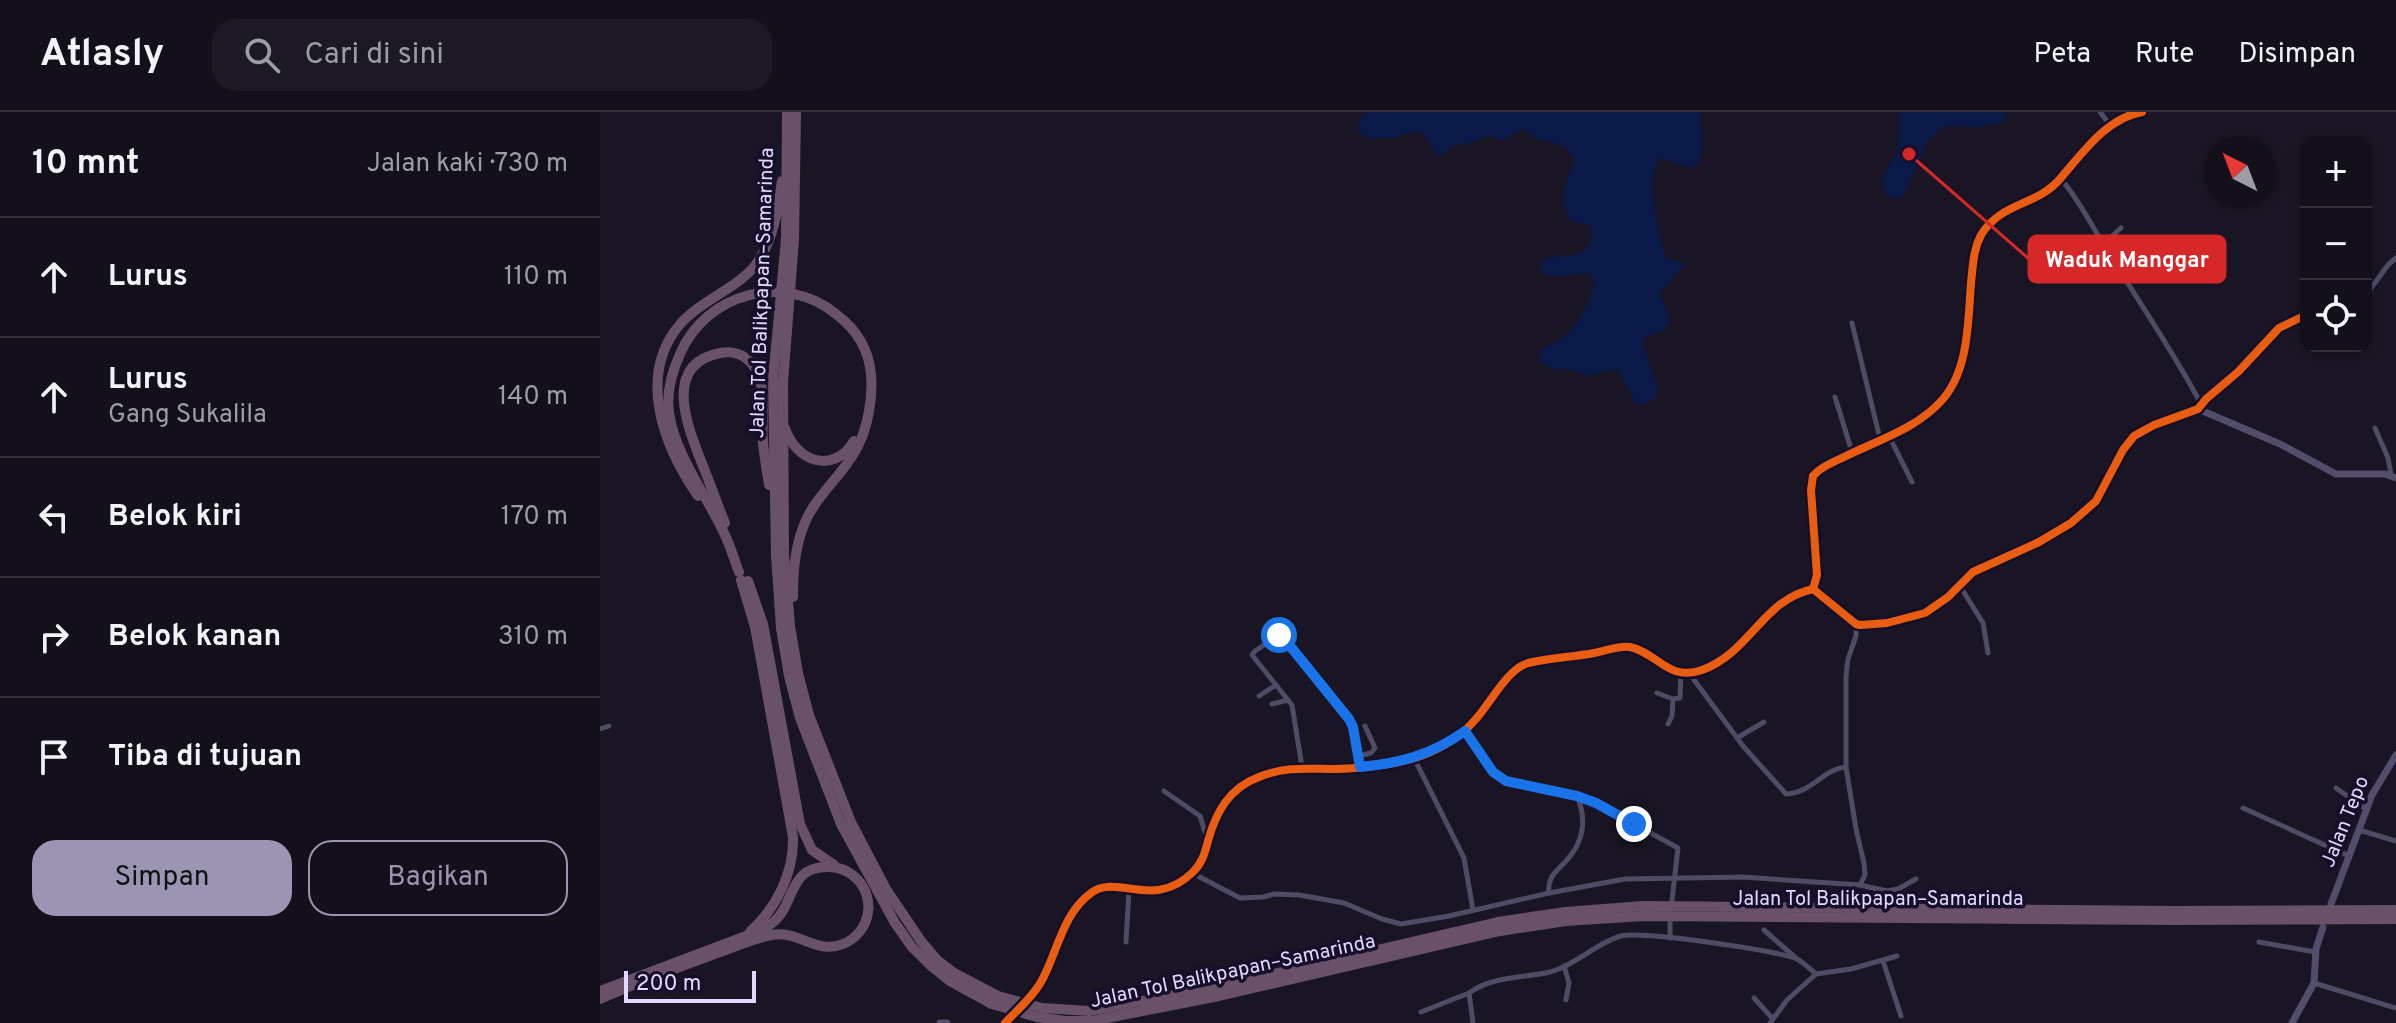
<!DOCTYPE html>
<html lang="id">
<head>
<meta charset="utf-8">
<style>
	:root { --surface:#14101b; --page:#1d1924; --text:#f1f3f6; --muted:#9d9da3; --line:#33303a; --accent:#9b94b2 }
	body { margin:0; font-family:Overpass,sans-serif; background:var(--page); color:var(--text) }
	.controls { position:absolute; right:24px; top:24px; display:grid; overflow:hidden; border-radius:16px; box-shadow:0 2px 6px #0004 }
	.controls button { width:72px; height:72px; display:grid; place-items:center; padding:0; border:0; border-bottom:2px solid var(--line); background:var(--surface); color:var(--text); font:40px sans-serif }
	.compass { position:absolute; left:1604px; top:24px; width:72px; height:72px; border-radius:50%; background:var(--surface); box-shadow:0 2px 6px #0004; rotate:318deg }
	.scale { position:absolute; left:24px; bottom:20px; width:132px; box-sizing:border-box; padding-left:8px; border:4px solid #e1d9ff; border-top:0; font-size:22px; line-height:28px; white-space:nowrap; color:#e1d9ff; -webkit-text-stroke:6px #170f2a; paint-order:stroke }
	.stop { position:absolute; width:24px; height:24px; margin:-18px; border:6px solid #1a73e8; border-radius:50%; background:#fff }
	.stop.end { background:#1a73e8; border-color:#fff; box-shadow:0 2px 8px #0008 }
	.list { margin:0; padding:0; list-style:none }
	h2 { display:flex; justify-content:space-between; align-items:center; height:104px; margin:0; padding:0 32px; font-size:34px }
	h2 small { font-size:26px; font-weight:400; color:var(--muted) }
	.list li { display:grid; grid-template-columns:52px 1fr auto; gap:24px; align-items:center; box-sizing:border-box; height:120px; padding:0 32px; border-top:2px solid var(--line) }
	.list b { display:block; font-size:30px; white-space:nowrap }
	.list p { margin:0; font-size:26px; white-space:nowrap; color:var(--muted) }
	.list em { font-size:26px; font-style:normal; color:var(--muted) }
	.actions { display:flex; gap:16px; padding:24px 32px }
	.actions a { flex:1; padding:18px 0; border:2px solid var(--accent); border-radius:24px; text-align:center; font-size:28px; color:var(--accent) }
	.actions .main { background:var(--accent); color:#111 }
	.icon { flex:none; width:44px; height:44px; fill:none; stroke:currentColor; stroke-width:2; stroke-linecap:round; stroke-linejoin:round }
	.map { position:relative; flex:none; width:1796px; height:911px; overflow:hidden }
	header { display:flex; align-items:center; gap:48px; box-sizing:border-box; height:112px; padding:0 40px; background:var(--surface); border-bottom:2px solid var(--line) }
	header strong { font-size:38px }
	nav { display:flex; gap:44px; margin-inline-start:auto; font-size:28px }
	.search { width:560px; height:72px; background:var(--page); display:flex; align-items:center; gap:20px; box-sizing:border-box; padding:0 28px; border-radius:24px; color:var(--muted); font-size:30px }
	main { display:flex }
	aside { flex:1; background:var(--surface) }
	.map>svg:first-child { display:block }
	.water { fill:#0a1947 }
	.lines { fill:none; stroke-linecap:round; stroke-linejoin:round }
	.street { stroke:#4f4b65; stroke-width:5 }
	.secondary { stroke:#534d6b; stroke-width:7 }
	.highway { stroke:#69516a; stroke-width:10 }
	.cycleway-casing { stroke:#170f2a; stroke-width:13 }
	.cycleway { stroke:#e95d12; stroke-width:8 }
	.route { stroke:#1a73e8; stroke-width:10 }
	.labels { text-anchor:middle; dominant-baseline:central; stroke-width:7; stroke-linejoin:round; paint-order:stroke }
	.street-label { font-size:20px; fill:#e1d9ff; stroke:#170f2a }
	.leader { fill:none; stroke:#d62828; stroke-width:3 }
	.callout-dot { fill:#d62828; stroke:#170f2a; stroke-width:3 }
	.callout { fill:#d62828; stroke:#d62828; stroke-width:3 }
	.callout-label { font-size:22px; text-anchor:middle; font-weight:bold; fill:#fff }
</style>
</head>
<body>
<header>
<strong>Atlasly</strong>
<div class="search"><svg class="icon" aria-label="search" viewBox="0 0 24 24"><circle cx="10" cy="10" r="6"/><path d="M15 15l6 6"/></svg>Cari di sini</div>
<nav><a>Peta</a><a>Rute</a><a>Disimpan</a></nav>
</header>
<main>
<aside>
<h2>10 mnt<small>Jalan kaki · 730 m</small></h2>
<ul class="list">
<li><svg class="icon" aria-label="ahead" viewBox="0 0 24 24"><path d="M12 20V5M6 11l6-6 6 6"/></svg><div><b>Lurus</b></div><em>110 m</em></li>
<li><svg class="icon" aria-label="ahead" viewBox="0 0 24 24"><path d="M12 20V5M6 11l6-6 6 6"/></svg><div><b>Lurus</b><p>Gang Sukalila</p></div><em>140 m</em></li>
<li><svg class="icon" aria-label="left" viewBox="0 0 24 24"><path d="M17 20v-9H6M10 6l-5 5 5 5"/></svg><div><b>Belok kiri</b></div><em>170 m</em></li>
<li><svg class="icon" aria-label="right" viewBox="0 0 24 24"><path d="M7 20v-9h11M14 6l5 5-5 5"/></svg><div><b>Belok kanan</b></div><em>310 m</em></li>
<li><svg class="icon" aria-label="arrive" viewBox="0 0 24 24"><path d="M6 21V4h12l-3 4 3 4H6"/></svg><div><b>Tiba di tujuan</b></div></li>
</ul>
<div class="actions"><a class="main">Simpan</a><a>Bagikan</a></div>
</aside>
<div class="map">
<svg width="1796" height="911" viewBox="0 0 1796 911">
	<rect width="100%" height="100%" fill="#1a1524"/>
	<!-- water -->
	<g class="water">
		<path d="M 767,0 L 1099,0 C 1102,18 1106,35 1098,53 L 1090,56 L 1060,46 C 1044,67 1059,120 1065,143 L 1074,149 L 1081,150 L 1085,154 L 1059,181 L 1067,198 L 1069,211 C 1063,220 1059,223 1048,223 L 1043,229 L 1043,234 L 1058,275 L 1056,286 L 1041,294 L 1037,293 L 1017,257 L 988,264 L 969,257 L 950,257 L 940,249 L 939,239 C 973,223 983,207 995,171 L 990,161 C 979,160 926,175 945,146 C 966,142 998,148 990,113 L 972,110 C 957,90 965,69 975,48 C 966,33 953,29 936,28 L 927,19 L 922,18 L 902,29 L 889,23 L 870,31 L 856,33 L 842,43 L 837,44 L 824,22 L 816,19 L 794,26 L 766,26 L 757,17 L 760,7 Z"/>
		<path d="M 1299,0 L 1405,0 L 1406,5 L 1404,10 L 1382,15 L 1344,14 L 1327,30 L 1306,79 L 1301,85 L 1295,87 L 1286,83 C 1274,62 1295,54 1298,34 C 1300,23 1298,11 1299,0 Z"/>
	</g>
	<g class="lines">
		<!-- street -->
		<g class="street">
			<polyline points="1500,0 1510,13"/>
			<path d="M 1460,66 C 1479,87 1489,110 1504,133 C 1536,186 1572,237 1601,292"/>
			<polyline points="1503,132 1521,116"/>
			<polyline points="1766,183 1788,153 1796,146"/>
			<polyline points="1252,211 1280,327"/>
			<polyline points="1235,285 1252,340"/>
			<polyline points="1600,293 1638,260 1679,216 1706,203"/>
			<polyline points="1775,316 1788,346 1791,363"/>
			<polyline points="1289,324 1312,370"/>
			<polyline points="1360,474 1383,511 1388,541"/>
			<path d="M 1213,477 L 1217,463 L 1211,378 L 1213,364 C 1221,355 1233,350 1244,345 C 1278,328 1317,317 1343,287 C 1369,257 1368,208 1371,171 C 1373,154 1373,138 1381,123 C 1401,90 1436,94 1459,68 C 1482,42 1506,6 1542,0"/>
			<polyline points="1256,512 1256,524 1248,547 1246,564 1246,655 1256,717 1264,751 1265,763 1260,773"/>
			<path d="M 1089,561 L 1143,634 L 1186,682 C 1212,681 1223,657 1246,655"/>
			<polyline points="1057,581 1073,587 1080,586 1081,561"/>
			<polyline points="659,584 676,573"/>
			<polyline points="672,592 688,588"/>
			<polyline points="1068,612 1072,604 1073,587"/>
			<polyline points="0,617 9,614"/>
			<polyline points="865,619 893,660 906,669 977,684 996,691 1078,736 1072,788"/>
			<polyline points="1137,626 1164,610"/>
			<polyline points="759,644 771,641 775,636 765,614"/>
			<polyline points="814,646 864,746 873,798"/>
			<polyline points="702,655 692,593 652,543 655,539 679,523 682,524 749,607 753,615 760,655"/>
			<polyline points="1736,676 1766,697"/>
			<polyline points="564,679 600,704 608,730"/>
			<polyline points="1643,696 1749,744"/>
			<polyline points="1759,718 1796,729"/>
			<path d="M 592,761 L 640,786 L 663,785 L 674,782 L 699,783 L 744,791 L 782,807 L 801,812 L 849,804 L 949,781 C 947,765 956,760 966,749 C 984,730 987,707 977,684"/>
			<polyline points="949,781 1025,767 1143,765 1260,773 1287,779 1298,777 1316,767"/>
			<polyline points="1164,818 1197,847"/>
			<polyline points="1070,826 1070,810"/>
			<polyline points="526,830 529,778"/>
			<polyline points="1659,830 1715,840"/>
			<polyline points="1283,849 1301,904"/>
			<polyline points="964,854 969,871 966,888"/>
			<polyline points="1714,871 1796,896"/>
			<polyline points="1154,886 1173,907"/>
			<polyline points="821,900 869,881"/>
			<path d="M 873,911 L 869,881 C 892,864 923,866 950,860 C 976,853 996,831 1021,824 C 1043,819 1174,838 1197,847 C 1203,850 1210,857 1216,862"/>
			<polyline points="1170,911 1187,888 1216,862 1251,857 1297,844"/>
		</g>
		<!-- secondary -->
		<g class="secondary">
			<polyline points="1731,792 1772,683 1796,643"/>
			<polyline points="340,911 347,911"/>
			<path d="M 405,911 C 417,898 432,886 441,870 C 457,842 462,802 490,781 C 517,761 553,799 592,761 C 620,734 602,697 647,671 C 679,652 707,658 741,657 C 766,655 802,652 825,643 C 854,630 874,611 893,585 C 902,574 909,561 921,554 C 945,546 970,545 994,541 C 1005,539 1020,533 1031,536 C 1057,542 1067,568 1099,559 C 1147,545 1163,488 1213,477 C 1224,486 1250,512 1262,514 C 1287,517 1328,502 1347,486 C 1358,476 1366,464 1379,457 C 1415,439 1456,427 1487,399 C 1509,379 1511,347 1531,326 C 1547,310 1577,305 1598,297 L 1680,332 L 1736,362 L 1785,362 L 1796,366"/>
			<polyline points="1692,911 1714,871 1716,837 1723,815"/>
		</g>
		<!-- highway -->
		<g class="highway">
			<polyline points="187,0 186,127 173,267 176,444 181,516 189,564 200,606 241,712 295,811 312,835 330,853 350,869 392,892 437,905 465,909 492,909 619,884 900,819 966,809 1043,804 1574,808 1796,807"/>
			<polyline points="196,0 194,128 183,270 184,443 190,514 198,561 209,603 251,710 286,777 321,829 337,848 354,861 398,884 442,896 489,899 618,875 898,810 965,800 1043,794 1574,799 1796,798"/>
			<path d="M 185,316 C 196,350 234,363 254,329"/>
			<path d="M 98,384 C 64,335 35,262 82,210 C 102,188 134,178 154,155 C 173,131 178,98 182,69"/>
			<path d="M 125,411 C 118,394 112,377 105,359 C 91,323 58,253 120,241 C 135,238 148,244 156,258 C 167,278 161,308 163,330 C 164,344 167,359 169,373"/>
			<path d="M 139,460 C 134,447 130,433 124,421 C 107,384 74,341 69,300 C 66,280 72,260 80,242 C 106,181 184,160 236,202 C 256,217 269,237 271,263 C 273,285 268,314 258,334 C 245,361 219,380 206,408 C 195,433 193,458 193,485"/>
			<path d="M 141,468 L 155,515 L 193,725 C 194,762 176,796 150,820"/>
			<polyline points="148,469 163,512 200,712 212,738 234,753"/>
			<path d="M 0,879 L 162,818 C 171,813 179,806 184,797 C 195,776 197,754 229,755 C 239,755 249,759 257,767 C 265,775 270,788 268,800 C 266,815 256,827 243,832 C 217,843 198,818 172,823 C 155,826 137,834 120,840 C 79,855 39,869 0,887"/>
		</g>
		<!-- cycleway casing -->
		<g class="cycleway-casing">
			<g id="cycleway">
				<path d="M 1213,477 L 1217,463 L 1211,378 L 1213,364 C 1221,355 1233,350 1244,345 C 1278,328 1317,317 1343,287 C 1369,257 1368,208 1371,171 C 1373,154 1373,138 1381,123 C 1401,90 1436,94 1459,68 C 1482,42 1506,6 1542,0"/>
				<polyline points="1213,477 1256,512 1260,513 1287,511 1325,501 1348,485 1373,460 1439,430 1471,411 1496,389 1523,338 1534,324 1554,313 1598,297 1606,287 1638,260 1679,216 1706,203"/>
				<path d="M 405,911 C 417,898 432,886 441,870 C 457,842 462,802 491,781 C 518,761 553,799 593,760 C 602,751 605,741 608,729 C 616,700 629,676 659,665 C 685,654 709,657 736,657 C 769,656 808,652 837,637 C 851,630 865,620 875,608 C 890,592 907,557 928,551 C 950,546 972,545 994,541 C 1005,539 1019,533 1030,535 C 1058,541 1068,570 1102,558 C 1151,540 1162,488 1213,477"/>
			</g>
		</g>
		<!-- cycleway -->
		<use href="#cycleway" class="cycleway"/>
	</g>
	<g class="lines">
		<!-- route -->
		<path class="route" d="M 679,523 L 682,524 L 749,607 L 753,615 L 760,655 C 801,651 831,643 865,619 L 893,660 L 906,669 L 977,684 L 996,691 L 1034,712"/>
	</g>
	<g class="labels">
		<!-- street labels -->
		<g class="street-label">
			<text transform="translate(163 181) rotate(-88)">Jalan Tol Balikpapan–Samarinda</text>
			<text transform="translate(1746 710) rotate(-68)">Jalan Tepo</text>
			<text x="1278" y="788">Jalan Tol Balikpapan–Samarinda</text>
			<text transform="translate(633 860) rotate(-12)">Jalan Tol Balikpapan–Samarinda</text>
		</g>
	</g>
	<!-- callouts -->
	<path class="leader" d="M1309 42L1429 147"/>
	<circle class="callout-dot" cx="1309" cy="42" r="8"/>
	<rect class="callout" x="1429" y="124" width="196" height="46" rx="8"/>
	<g class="callout-label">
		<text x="1527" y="155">Waduk Manggar</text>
	</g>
</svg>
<div class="controls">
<button>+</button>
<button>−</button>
<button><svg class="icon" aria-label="locate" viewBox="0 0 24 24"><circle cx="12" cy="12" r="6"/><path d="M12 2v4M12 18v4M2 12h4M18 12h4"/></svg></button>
</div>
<svg class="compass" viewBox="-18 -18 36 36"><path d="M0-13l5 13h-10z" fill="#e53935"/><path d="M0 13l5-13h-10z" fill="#9d9da3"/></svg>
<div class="scale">200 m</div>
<div class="stop" style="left:679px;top:523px"></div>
<div class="stop end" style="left:1034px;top:712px"></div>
</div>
</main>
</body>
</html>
